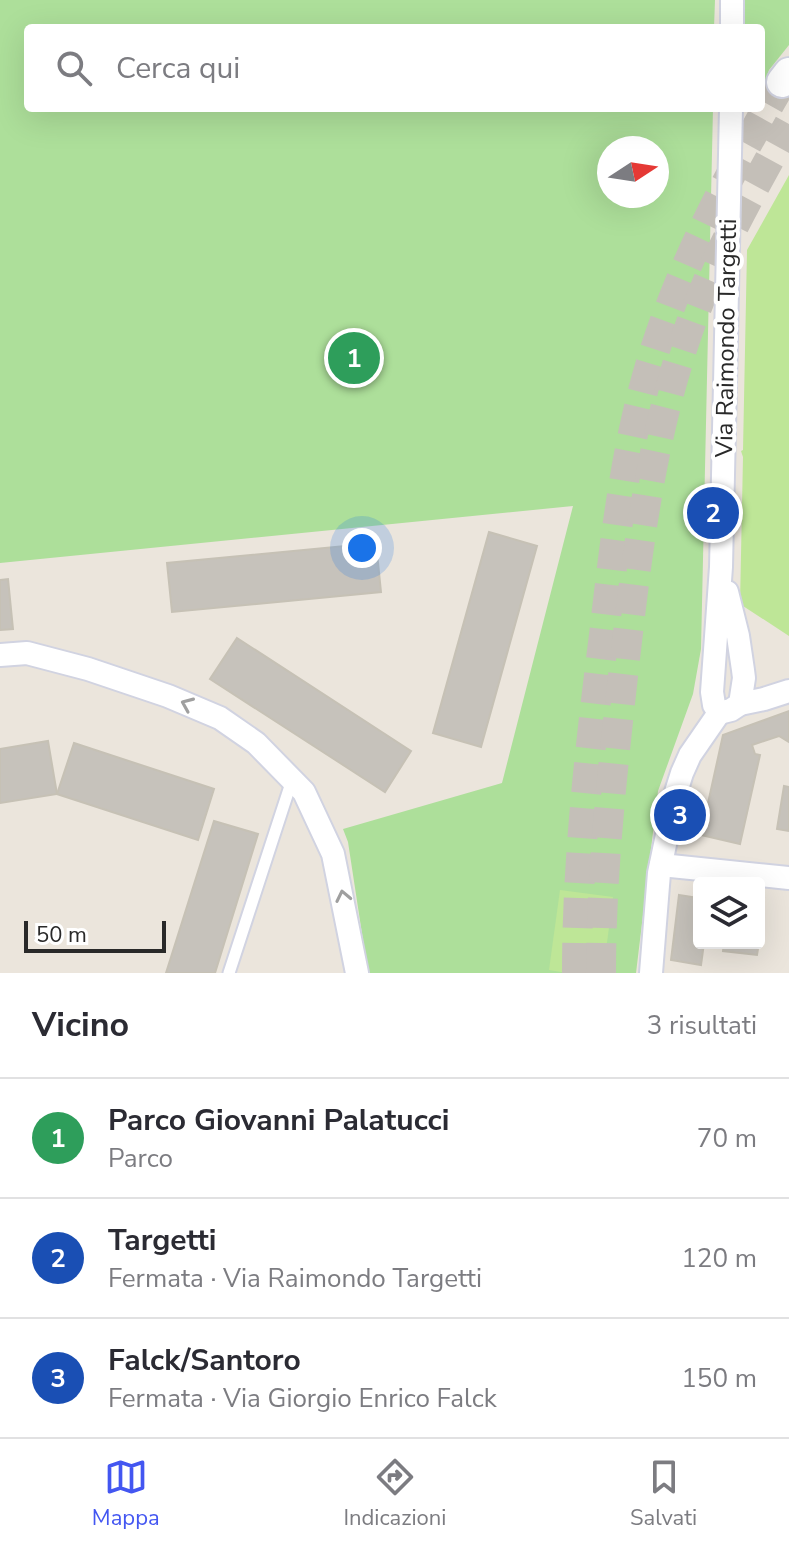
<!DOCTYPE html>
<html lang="it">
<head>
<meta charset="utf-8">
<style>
	:root { --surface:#fff; --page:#f2f2f3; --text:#2b2b33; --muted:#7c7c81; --line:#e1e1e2; --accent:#4356f1 }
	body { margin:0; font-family:"Nunito Sans",sans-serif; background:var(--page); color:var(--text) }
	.controls { position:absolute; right:24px; bottom:24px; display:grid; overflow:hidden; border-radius:8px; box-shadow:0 8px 32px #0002 }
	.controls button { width:72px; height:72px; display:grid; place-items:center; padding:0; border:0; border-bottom:2px solid var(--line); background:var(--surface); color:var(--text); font:40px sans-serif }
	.compass { position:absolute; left:597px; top:136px; width:72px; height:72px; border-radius:50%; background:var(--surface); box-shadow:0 8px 32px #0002; rotate:78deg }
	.scale { position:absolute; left:24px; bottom:20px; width:142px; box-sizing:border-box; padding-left:8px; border:4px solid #292929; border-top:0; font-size:22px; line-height:28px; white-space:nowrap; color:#292929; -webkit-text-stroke:6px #fff; paint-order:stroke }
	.you { position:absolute; left:362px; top:548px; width:28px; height:28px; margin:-20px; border:6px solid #fff; border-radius:50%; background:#1a73e8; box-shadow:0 0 0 12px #1a73e833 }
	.badge { display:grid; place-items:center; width:52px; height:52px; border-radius:50%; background:var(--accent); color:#fff; font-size:26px; font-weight:700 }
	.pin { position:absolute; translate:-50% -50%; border:4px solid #fff; box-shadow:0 2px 8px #0006 }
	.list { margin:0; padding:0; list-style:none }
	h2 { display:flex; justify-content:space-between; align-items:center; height:104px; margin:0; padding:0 32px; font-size:34px }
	h2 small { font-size:26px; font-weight:400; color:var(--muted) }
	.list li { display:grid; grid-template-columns:52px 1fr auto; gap:24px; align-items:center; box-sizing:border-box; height:120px; padding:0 32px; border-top:2px solid var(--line) }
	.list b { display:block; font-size:30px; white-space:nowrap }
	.list p { margin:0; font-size:26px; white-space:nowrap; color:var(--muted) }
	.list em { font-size:26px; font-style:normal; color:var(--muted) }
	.icon { flex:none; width:44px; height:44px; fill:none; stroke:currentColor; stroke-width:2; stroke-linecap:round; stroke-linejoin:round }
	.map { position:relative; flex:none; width:789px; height:973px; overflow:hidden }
	.search { position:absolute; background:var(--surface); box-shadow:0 8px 32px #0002; left:24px; right:24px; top:24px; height:88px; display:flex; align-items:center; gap:20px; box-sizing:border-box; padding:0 28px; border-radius:8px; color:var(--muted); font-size:30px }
	.sheet { height:464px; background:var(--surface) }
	nav { display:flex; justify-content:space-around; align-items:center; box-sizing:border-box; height:112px; border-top:2px solid var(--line); background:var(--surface); font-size:22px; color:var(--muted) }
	nav a { display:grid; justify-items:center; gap:4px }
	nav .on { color:var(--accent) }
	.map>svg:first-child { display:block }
	.green { fill:#addf9a; fill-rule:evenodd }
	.pitch { fill:#bee697 }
	.building { fill:#c6c2bb; stroke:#c6c1b5; stroke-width:2 }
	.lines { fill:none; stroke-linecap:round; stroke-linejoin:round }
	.secondary-tunnel { stroke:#c4bfb8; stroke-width:30; stroke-dasharray:30 15; stroke-linecap:butt }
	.service-casing { stroke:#d1d3e1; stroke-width:15 }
	.minor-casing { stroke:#d1d3e1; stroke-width:26 }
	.secondary-casing { stroke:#d1d3e1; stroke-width:34 }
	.service { stroke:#fff; stroke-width:11 }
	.minor { stroke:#fff; stroke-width:22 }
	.secondary { stroke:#fff; stroke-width:30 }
	.oneway { stroke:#9f9f9f }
	.labels { text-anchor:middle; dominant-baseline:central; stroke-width:8; stroke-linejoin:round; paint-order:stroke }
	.street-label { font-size:24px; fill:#292929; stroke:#fff }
</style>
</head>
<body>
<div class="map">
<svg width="789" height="973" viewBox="0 0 789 973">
	<rect width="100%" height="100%" fill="#ebe5dc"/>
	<!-- green -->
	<g class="green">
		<path d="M 0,0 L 715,0 L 714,28 L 28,28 L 28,108 L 713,108 L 701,649 L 693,694 L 658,791 L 636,973 L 368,973 L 348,842 L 343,829 L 502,783 L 573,506 L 0,563 ZM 609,148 L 657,148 L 657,196 L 609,196 Z"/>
		<polygon points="741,0 789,0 789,45 769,70 761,93 761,28 741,28"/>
	</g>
	<!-- pitch -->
	<g class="pitch">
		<polygon points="789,175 789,636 740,604 743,457 741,451 743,450 747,250"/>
		<polygon points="560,890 613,897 603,973 567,973 549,970"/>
	</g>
	<!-- building -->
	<g class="building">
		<polygon points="489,532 537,546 481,747 433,733"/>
		<polygon points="376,543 381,592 172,612 167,563"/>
		<polygon points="8,579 13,629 0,630 0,580"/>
		<polygon points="237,638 411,751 385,792 210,679"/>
		<polygon points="789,711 789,742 779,736 752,745 755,754 760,755 740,844 701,835 723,735"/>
		<polygon points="48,741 57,794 0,803 0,749"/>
		<polygon points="74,743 214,789 198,840 57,794"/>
		<polygon points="784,786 789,787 789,831 777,829"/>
		<polygon points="214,821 258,834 215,973 166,973"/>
		<polygon points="679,895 699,898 699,943 704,943 701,965 671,960"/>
		<polygon points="759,898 764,898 759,940"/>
		<polygon points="724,943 759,943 757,955 723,951"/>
	</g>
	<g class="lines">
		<!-- secondary-tunnel -->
		<g class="secondary-tunnel">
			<path d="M 577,973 C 577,860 590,747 604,635 C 615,541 625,446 653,356 C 683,260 732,169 782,82"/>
			<path d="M 601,973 C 601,874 612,775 623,676 C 636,562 649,446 686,337 C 712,261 751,193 789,124"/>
		</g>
		<!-- service casing -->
		<g class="service-casing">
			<polyline id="service" points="229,973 292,780"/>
		</g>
		<!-- minor casing -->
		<g class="minor-casing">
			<g id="minor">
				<polyline points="732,28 732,0"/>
				<polyline points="0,655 27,653 88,669 168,696 220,718 256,743 304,792 333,854 357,973"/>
				<polyline points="740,704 764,699 789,691"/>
				<polyline points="719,713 714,705 712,692 721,567 731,108"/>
				<polyline points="719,713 731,710 740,704 744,678 743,670 738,636 727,592"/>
				<polyline points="661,865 789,878"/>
				<polyline points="651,973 659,873 676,792 682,773 690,755 719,713"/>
			</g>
		</g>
		<!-- secondary casing -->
		<g class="secondary-casing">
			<polyline id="secondary" points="782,82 789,73"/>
		</g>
		<!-- service -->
		<use href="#service" class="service"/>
		<!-- minor -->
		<use href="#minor" class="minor"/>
		<!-- secondary -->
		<use href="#secondary" class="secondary"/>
	</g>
	<!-- one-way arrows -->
	<defs><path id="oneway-chevron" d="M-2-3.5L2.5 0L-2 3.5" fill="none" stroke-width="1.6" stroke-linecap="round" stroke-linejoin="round" transform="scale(2)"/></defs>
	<g class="oneway">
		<use href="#oneway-chevron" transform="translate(187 704) rotate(-157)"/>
		<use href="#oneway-chevron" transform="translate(343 896) rotate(-102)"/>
	</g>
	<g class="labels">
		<!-- street labels -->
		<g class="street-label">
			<text transform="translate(726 338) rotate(-89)">Via Raimondo Targetti</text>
		</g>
	</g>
</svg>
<div class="controls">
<button><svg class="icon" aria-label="layers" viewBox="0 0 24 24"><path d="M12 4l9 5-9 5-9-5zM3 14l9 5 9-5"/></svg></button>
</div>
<svg class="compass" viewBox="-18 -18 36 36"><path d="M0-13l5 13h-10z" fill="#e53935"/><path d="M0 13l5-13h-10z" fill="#7c7c81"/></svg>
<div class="scale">50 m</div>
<div class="you"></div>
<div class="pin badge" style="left:354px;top:358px;background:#2e9e5b">1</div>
<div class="pin badge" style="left:713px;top:513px;background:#1a4fb4">2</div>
<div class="pin badge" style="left:680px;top:815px;background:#1a4fb4">3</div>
<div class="search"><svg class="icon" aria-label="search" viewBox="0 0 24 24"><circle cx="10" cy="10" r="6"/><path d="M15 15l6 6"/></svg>Cerca qui</div>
</div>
<section class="sheet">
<h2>Vicino<small>3 risultati</small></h2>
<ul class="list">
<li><span class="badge" style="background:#2e9e5b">1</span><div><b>Parco Giovanni Palatucci</b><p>Parco</p></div><em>70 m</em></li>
<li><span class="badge" style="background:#1a4fb4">2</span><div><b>Targetti</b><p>Fermata · Via Raimondo Targetti</p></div><em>120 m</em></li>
<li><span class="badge" style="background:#1a4fb4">3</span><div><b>Falck/Santoro</b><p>Fermata · Via Giorgio Enrico Falck</p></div><em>150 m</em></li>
</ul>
</section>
<nav>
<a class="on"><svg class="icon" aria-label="map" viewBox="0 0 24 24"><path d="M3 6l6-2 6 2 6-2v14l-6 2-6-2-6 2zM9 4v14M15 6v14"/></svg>Mappa</a>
<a><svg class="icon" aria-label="directions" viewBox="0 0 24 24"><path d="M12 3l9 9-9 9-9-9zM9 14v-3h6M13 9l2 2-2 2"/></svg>Indicazioni</a>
<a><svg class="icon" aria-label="saved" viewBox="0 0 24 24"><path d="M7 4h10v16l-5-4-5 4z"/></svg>Salvati</a>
</nav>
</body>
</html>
